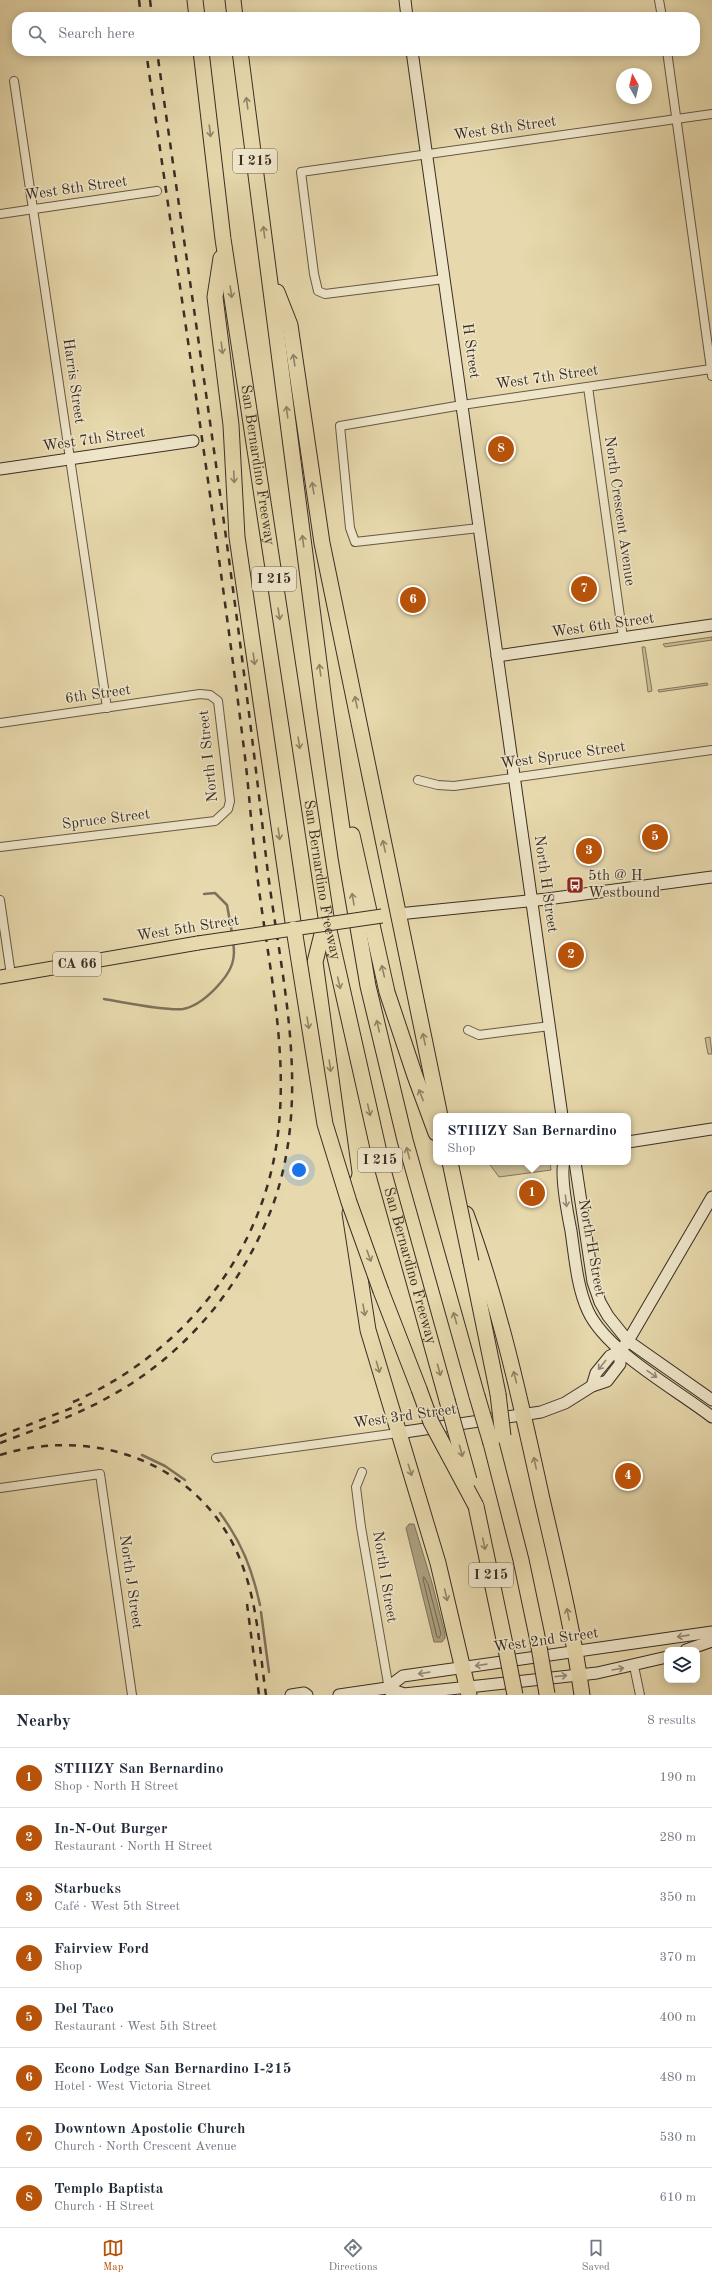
<!DOCTYPE html>
<html lang="en">
<head>
<meta charset="utf-8">
<style>
	:root { --surface:#fff; --page:#f2f2f3; --text:#1f2937; --muted:#747a83; --line:#e0e1e3; --accent:#b45309 }
	body { margin:0; font-family:"Old Standard TT",serif; background:var(--page); color:var(--text) }
	.controls { position:absolute; right:12px; bottom:12px; display:grid; overflow:hidden; border-radius:8px; box-shadow:0 2px 10px #0003 }
	.controls button { width:36px; height:36px; display:grid; place-items:center; padding:0; border:0; border-bottom:1px solid var(--line); background:var(--surface); color:var(--text); font:20px sans-serif }
	.compass { position:absolute; left:616px; top:68px; width:36px; height:36px; border-radius:50%; background:var(--surface); box-shadow:0 2px 10px #0003; rotate:352deg }
	.you { position:absolute; left:299px; top:1170px; width:14px; height:14px; margin:-10px; border:3px solid #fff; border-radius:50%; background:#1a73e8; box-shadow:0 0 0 6px #1a73e833 }
	.badge { display:grid; place-items:center; width:26px; height:26px; border-radius:50%; background:var(--accent); color:#fff; font-size:13px; font-weight:700 }
	.pin { position:absolute; translate:-50% -50%; border:2px solid #fff; box-shadow:0 1px 4px #0006 }
	.popup { position:absolute; left:433px; top:1113px; width:198px; height:52px; box-sizing:border-box; display:grid; place-content:center; border-radius:8px; background:var(--surface); filter:drop-shadow(0 1px 3px #0005); font-size:13px; white-space:nowrap; color:var(--muted) }
	.popup b { font-size:15px; color:var(--text) }
	.popup::after { content:''; position:absolute; left:50%; top:100%; margin-left:-8px; border:8px solid transparent; border-top-color:var(--surface) }
	.list { margin:0; padding:0; list-style:none }
	h2 { display:flex; justify-content:space-between; align-items:center; height:52px; margin:0; padding:0 16px; font-size:17px }
	h2 small { font-size:13px; font-weight:400; color:var(--muted) }
	.list li { display:grid; grid-template-columns:26px 1fr auto; gap:12px; align-items:center; box-sizing:border-box; height:60px; padding:0 16px; border-top:1px solid var(--line) }
	.list b { display:block; font-size:15px; white-space:nowrap }
	.list p { margin:0; font-size:13px; white-space:nowrap; color:var(--muted) }
	.list em { font-size:13px; font-style:normal; color:var(--muted) }
	.icon { flex:none; width:22px; height:22px; fill:none; stroke:currentColor; stroke-width:2; stroke-linecap:round; stroke-linejoin:round }
	.map { position:relative; flex:none; width:712px; height:1695px; overflow:hidden }
	.search { position:absolute; background:var(--surface); box-shadow:0 2px 10px #0003; left:12px; right:12px; top:12px; height:44px; display:flex; align-items:center; gap:10px; box-sizing:border-box; padding:0 14px; border-radius:16px; color:var(--muted); font-size:15px }
	.sheet { height:532px; background:var(--surface) }
	nav { display:flex; justify-content:space-around; align-items:center; box-sizing:border-box; height:56px; border-top:1px solid var(--line); background:var(--surface); font-size:11px; color:var(--muted) }
	nav a { display:grid; justify-items:center; gap:2px }
	nav .on { color:var(--accent) }
	.map>svg:first-child { display:block }
	.green { fill:#cabc96; stroke:#82755e }
	.water { fill:#ac9f7f; stroke:#7e725b }
	.lines { fill:none; stroke-linecap:round; stroke-linejoin:round }
	.shore { stroke:#736652; stroke-width:1 }
	.stream { stroke:#7e725b; stroke-width:2.5 }
	.street-casing { stroke:#655947; stroke-width:10 }
	.secondary-casing { stroke:#3a2e25; stroke-width:13 }
	.primary-casing { stroke:#3a2e25; stroke-width:15 }
	.highway-casing { stroke:#3a2e25; stroke-width:17 }
	.street { stroke:#efe6ca; stroke-width:8 }
	.secondary { stroke:#efe6ca; stroke-width:11 }
	.primary { stroke:#e7d9ad; stroke-width:13 }
	.highway { stroke:#e7d9ad; stroke-width:15 }
	.rail { stroke:#3a2e25; stroke-width:2.5; stroke-dasharray:7 7; stroke-linecap:butt }
	.primary-bridge-casing { stroke:#3a2e25; stroke-width:15; stroke-linecap:butt }
	.highway-bridge-casing { stroke:#3a2e25; stroke-width:17; stroke-linecap:butt }
	.primary-bridge { stroke:#e7d9ad; stroke-width:13 }
	.highway-bridge { stroke:#e7d9ad; stroke-width:15 }
	.oneway { stroke:#908469 }
	.oneway2 { stroke:#948a78 }
	.labels { text-anchor:middle; dominant-baseline:central; stroke-width:3; stroke-linejoin:round; paint-order:stroke }
	.shield { fill:#efe6ca; stroke:#706556; stroke-width:1 }
	.shield-label { font-size:14px; font-weight:bold; fill:#3a2e25 }
	.street-label { font-size:15px; fill:#3a2e25; stroke:#efe6ca }
	.poi-label { font-size:15px; fill:#3a2e25; stroke:#efe6ca; text-anchor:start }
</style>
</head>
<body>
<div class="map">
<svg width="712" height="1695" viewBox="0 0 712 1695">
	<rect width="100%" height="100%" fill="#e7d9ad"/>
	<filter id="stains"><feTurbulence type="fractalNoise" baseFrequency=".005" numOctaves="4"/><feColorMatrix values="0 0 0 0 .2 0 0 0 0 .09 0 0 0 0 .02 0 0 0 .5 -.17"/></filter>
	<radialGradient id="worn" r=".72"><stop offset=".6" stop-color="#630" stop-opacity="0"/><stop offset="1" stop-color="#630" stop-opacity=".3"/></radialGradient>
	<!-- green -->
	<g class="green">
		<polygon points="712,637 712,640 665,647 663,644"/>
		<polygon points="642,647 645,647 652,691 648,692"/>
		<polygon points="707,683 708,685 659,692 658,690"/>
		<polygon points="710,1037 712,1054 708,1054 705,1038"/>
		<polygon points="488,1162 550,1162 551,1170 499,1177"/>
	</g>
	<!-- water -->
	<polygon class="water" points="409,1524 414,1524 432,1583 445,1634 445,1638 442,1642 434,1642 406,1528"/>
	<g class="lines">
		<!-- shore -->
		<polygon class="shore" points="424,1577 428,1584 441,1634 439,1638 437,1637 423,1579"/>
		<!-- stream -->
		<g class="stream">
			<polyline points="204,894 215,893 227,905 232,933"/>
			<path d="M 104,999 C 123,1002 165,1011 183,1009 C 199,1006 212,993 222,981 C 232,969 236,958 233,942"/>
			<polyline points="142,1455 165,1466 185,1480"/>
			<path d="M 220,1513 C 242,1543 252,1569 260,1605"/>
			<polyline points="261,1612 269,1672"/>
		</g>
		<!-- street casing -->
		<g class="street-casing">
			<g id="street">
				<polyline points="659,0 662,17"/>
				<polyline points="667,51 712,376"/>
				<polyline points="14,81 107,708"/>
				<polyline points="0,214 157,191"/>
				<polyline points="444,279 325,294 318,291 314,274 301,172 712,114"/>
				<polyline points="588,387 623,638"/>
				<polyline points="479,528 355,542 350,528 340,426 462,405 711,369"/>
				<polyline points="0,723 200,694 210,695 218,701 230,801 228,809 215,821 0,847"/>
				<polyline points="418,780 438,785 454,786 712,750"/>
				<polyline points="0,900 11,975"/>
				<polyline points="468,1030 479,1035 550,1026"/>
				<polyline points="216,1458 398,1433"/>
				<polyline points="362,1472 356,1487 361,1527 390,1695"/>
				<polyline points="0,1488 100,1474 132,1695"/>
				<polyline points="634,1666 640,1695"/>
			</g>
		</g>
		<!-- secondary casing -->
		<g class="secondary-casing">
			<g id="secondary">
				<polyline points="405,0 407,17"/>
				<polyline points="412,51 562,1116"/>
				<polyline points="0,469 193,441"/>
				<polyline points="497,656 712,625"/>
				<polyline points="398,914 547,899 712,877"/>
				<polyline points="628,1142 712,1129"/>
				<path d="M 564,1162 C 560,1176 568,1216 571,1231 C 575,1258 577,1287 588,1311 C 607,1352 676,1389 712,1417"/>
				<polyline points="575,1162 593,1282 600,1302 608,1316 628,1341 712,1400"/>
				<polyline points="592,1386 596,1373 610,1356 620,1351 628,1341 712,1197"/>
				<polyline points="398,1433 541,1412 565,1403 592,1386 607,1381 620,1364 620,1351"/>
				<polyline points="686,1650 712,1641"/>
				<polyline points="387,1688 403,1676 712,1632"/>
				<polyline points="291,1695 304,1693 307,1695"/>
				<polyline points="339,1695 387,1688 404,1694 597,1673 667,1657"/>
			</g>
		</g>
		<!-- primary casing -->
		<g class="primary-casing">
			<polyline id="primary" points="0,977 198,943"/>
		</g>
		<!-- highway casing -->
		<g class="highway-casing">
			<g id="highway">
				<polyline points="195,0 197,17"/>
				<polyline points="233,0 235,17"/>
				<path id="s1" d="M 201,51 L 223,239 L 326,917 L 383,1170 L 447,1400"/>
				<polyline points="240,51 325,709 346,857 368,986 405,1140 477,1396"/>
				<polyline points="221,258 215,297 231,425 237,537 294,929"/>
				<polyline points="277,292 290,325 322,543 440,1116"/>
				<polyline points="352,835 387,992 415,1076 436,1133"/>
				<polyline points="325,922 315,962 344,1173"/>
				<polyline points="350,1213 368,1330 438,1563 469,1695"/>
				<path d="M 466,1214 C 500,1307 521,1403 542,1499 C 557,1564 573,1629 582,1695"/>
				<polyline points="471,1262 498,1394"/>
				<polyline points="381,1291 419,1389"/>
				<polyline points="491,1443 521,1560 538,1641"/>
				<polyline points="476,1506 505,1644"/>
			</g>
		</g>
		<!-- street -->
		<use href="#street" class="street"/>
		<!-- secondary -->
		<use href="#secondary" class="secondary"/>
		<!-- primary -->
		<use href="#primary" class="primary"/>
		<!-- highway -->
		<use href="#highway" class="highway"/>
		<!-- rail -->
		<g class="rail">
			<polyline points="139,0 141,17"/>
			<polyline points="150,0 152,17"/>
			<path d="M 73,1402 C 171,1359 248,1273 272,1168 C 295,1068 267,965 256,865 C 251,826 249,788 244,749 C 215,516 179,284 146,51"/>
			<polyline points="0,1436 82,1404"/>
			<path d="M 0,1443 C 36,1429 73,1417 107,1398 C 185,1356 244,1285 274,1202 C 313,1089 279,971 266,857 C 236,588 195,320 157,51"/>
			<path d="M 0,1455 C 100,1424 209,1467 244,1570 C 258,1609 260,1654 266,1695"/>
			<polyline points="247,1604 259,1695"/>
		</g>
		<!-- primary-bridge casing -->
		<g class="primary-bridge-casing">
			<polyline id="primary-bridge" points="198,943 382,916"/>
		</g>
		<!-- highway-bridge casing -->
		<g class="highway-bridge-casing">
			<g id="highway-bridge">
				<polyline points="294,929 325,1124 349,1202 381,1291"/>
				<polyline points="450,1162 471,1262"/>
				<polyline points="419,1389 431,1422 476,1506"/>
				<polyline points="498,1394 503,1436"/>
				<polyline points="477,1396 491,1443"/>
				<polyline points="447,1400 469,1480"/>
				<polyline points="538,1641 547,1694"/>
				<polyline points="505,1644 515,1695"/>
			</g>
		</g>
		<!-- primary-bridge -->
		<use href="#primary-bridge" class="primary-bridge"/>
		<!-- highway-bridge -->
		<use href="#highway-bridge" class="highway-bridge"/>
	</g>
	<!-- one-way arrows -->
	<defs><path id="oneway-shaft" d="M-6 0H5M1.5-3L5.5 0L1.5 3" fill="none" stroke-width="1.6" stroke-linecap="round" stroke-linejoin="round"/></defs>
	<g class="oneway">
		<use href="#oneway-shaft" transform="translate(247 103) rotate(-98)"/>
		<use href="#oneway-shaft" transform="translate(210 131) rotate(83)"/>
		<use href="#oneway-shaft" transform="translate(264 232) rotate(-97)"/>
		<use href="#oneway-shaft" transform="translate(231 292) rotate(82)"/>
		<use href="#oneway-shaft" transform="translate(222 348) rotate(83)"/>
		<use href="#oneway-shaft" transform="translate(294 360) rotate(-98)"/>
		<use href="#oneway-shaft" transform="translate(287 412) rotate(-97)"/>
		<use href="#oneway-shaft" transform="translate(234 477) rotate(87)"/>
		<use href="#oneway-shaft" transform="translate(313 488) rotate(-99)"/>
		<use href="#oneway-shaft" transform="translate(303 541) rotate(-97)"/>
		<use href="#oneway-shaft" transform="translate(279 614) rotate(81)"/>
		<use href="#oneway-shaft" transform="translate(254 659) rotate(82)"/>
		<use href="#oneway-shaft" transform="translate(320 670) rotate(-98)"/>
		<use href="#oneway-shaft" transform="translate(356 702) rotate(-102)"/>
		<use href="#oneway-shaft" transform="translate(299 743) rotate(81)"/>
		<use href="#oneway-shaft" transform="translate(279 834) rotate(82)"/>
		<use href="#oneway-shaft" transform="translate(384 846) rotate(-102)"/>
		<use href="#oneway-shaft" transform="translate(353 899) rotate(-100)"/>
		<use href="#oneway-shaft" transform="translate(383 971) rotate(-103)"/>
		<use href="#oneway-shaft" transform="translate(339 983) rotate(77)"/>
		<use href="#oneway-shaft" transform="translate(308 1023) rotate(81)"/>
		<use href="#oneway-shaft" transform="translate(378 1026) rotate(-103)"/>
		<use href="#oneway-shaft" transform="translate(424 1039) rotate(-102)"/>
		<use href="#oneway-shaft" transform="translate(330 1066) rotate(82)"/>
		<use href="#oneway-shaft" transform="translate(421 1095) rotate(-111)"/>
		<use href="#oneway-shaft" transform="translate(369 1110) rotate(77)"/>
		<use href="#oneway-shaft" transform="translate(408 1153) rotate(-105)"/>
		<use href="#oneway-shaft" transform="translate(369 1256) rotate(70)"/>
		<use href="#oneway-shaft" transform="translate(364 1310) rotate(80)"/>
		<use href="#oneway-shaft" transform="translate(455 1318) rotate(-106)"/>
		<use href="#oneway-shaft" transform="translate(378 1367) rotate(74)"/>
		<use href="#oneway-shaft" transform="translate(439 1370) rotate(75)"/>
		<use href="#oneway-shaft" transform="translate(515 1377) rotate(-104)"/>
		<use href="#oneway-shaft" transform="translate(461 1451) rotate(75)"/>
		<use href="#oneway-shaft" transform="translate(535 1463) rotate(-102)"/>
		<use href="#oneway-shaft" transform="translate(410 1470) rotate(73)"/>
		<use href="#oneway-shaft" transform="translate(484 1544) rotate(78)"/>
		<use href="#oneway-shaft" transform="translate(446 1595) rotate(77)"/>
		<use href="#oneway-shaft" transform="translate(568 1614) rotate(-101)"/>
	</g>
	<g class="oneway2">
		<use href="#oneway-shaft" transform="translate(566 1201) rotate(84)"/>
		<use href="#oneway-shaft" transform="translate(602 1365) rotate(129)"/>
		<use href="#oneway-shaft" transform="translate(652 1374) rotate(35)"/>
		<use href="#oneway-shaft" transform="translate(683 1636) rotate(172)"/>
		<use href="#oneway-shaft" transform="translate(481 1665) rotate(172)"/>
		<use href="#oneway-shaft" transform="translate(618 1669) rotate(-10)"/>
		<use href="#oneway-shaft" transform="translate(424 1673) rotate(172)"/>
		<use href="#oneway-shaft" transform="translate(561 1676) rotate(-6)"/>
	</g>
	<!-- icons -->
	<defs>
		<g id="bus-square" transform="scale(0.9)"><rect x="-9" y="-9" width="18" height="18" rx="4" fill="#8f2418" stroke="#efe6ca"/><path d="M-5-6H5V4H4V6H2V4H-2V6H-4V4H-5ZM-3.5-4V0h7V-4ZM-3.5 1.2v1.5H-2V1.2ZM2 1.2v1.5H3.5V1.2Z" fill="#fff"/></g>
	</defs>
	<g fill-rule="evenodd">
		<use href="#bus-square" x="575" y="885"/>
	</g>
	<g class="labels">
		<!-- shield labels -->
		<g class="shield">
			<rect x="233" y="149" width="44" height="24" rx="3"/>
			<rect x="252" y="567" width="44" height="24" rx="3"/>
			<rect x="53" y="952" width="48" height="24" rx="3"/>
			<rect x="358" y="1148" width="44" height="24" rx="3"/>
			<rect x="469" y="1563" width="44" height="24" rx="3"/>
		</g>
		<g class="shield-label">
			<text x="255" y="161">I 215</text>
			<text x="274" y="579">I 215</text>
			<text x="77" y="964">CA 66</text>
			<text x="380" y="1160">I 215</text>
			<text x="491" y="1575">I 215</text>
		</g>
		<!-- street labels -->
		<g class="street-label">
			<text transform="translate(505 129) rotate(-8)">West 8th Street</text>
			<text transform="translate(76 189) rotate(-8)">West 8th Street</text>
			<text transform="translate(470 351) rotate(82)">H Street</text>
			<text transform="translate(547 378) rotate(-8)">West 7th Street</text>
			<text transform="translate(73 381) rotate(82)">Harris Street</text>
			<text transform="translate(94 440) rotate(-8)">West 7th Street</text>
			<text stroke="none"><textPath href="#s1" startOffset="418">San Bernardino Freeway</textPath></text>
			<text transform="translate(619 511) rotate(82)">North Crescent Avenue</text>
			<text transform="translate(603 626) rotate(-8)">West 6th Street</text>
			<text transform="translate(98 695) rotate(-8)">6th Street</text>
			<text transform="translate(209 756) rotate(-96)">North I Street</text>
			<text transform="translate(563 756) rotate(-8)">West Spruce Street</text>
			<text transform="translate(106 820) rotate(-7)">Spruce Street</text>
			<text stroke="none"><textPath href="#s1" startOffset="838">San Bernardino Freeway</textPath></text>
			<text transform="translate(545 884) rotate(82)">North H Street</text>
			<text transform="translate(188 929) rotate(-9)">West 5th Street</text>
			<text transform="translate(591 1248) rotate(80)">North H Street</text>
			<text stroke="none"><textPath href="#s1" startOffset="1234">San Bernardino Freeway</textPath></text>
			<text transform="translate(405 1417) rotate(-8)">West 3rd Street</text>
			<text transform="translate(384 1577) rotate(81)">North I Street</text>
			<text transform="translate(130 1582) rotate(82)">North J Street</text>
			<text transform="translate(546 1641) rotate(-8)">West 2nd Street</text>
		</g>
		<!-- poi labels -->
		<g class="poi-label">
			<text x="588" y="876">5th @ H<tspan x="588" dy="17">Westbound</tspan></text>
		</g>
	</g>
	<rect width="100%" height="100%" filter="url(#stains)"/>
	<rect width="100%" height="100%" fill="url(#worn)"/>
</svg>
<div class="controls">
<button><svg class="icon" aria-label="layers" viewBox="0 0 24 24"><path d="M12 4l9 5-9 5-9-5zM3 14l9 5 9-5"/></svg></button>
</div>
<svg class="compass" viewBox="-18 -18 36 36"><path d="M0-13l5 13h-10z" fill="#e53935"/><path d="M0 13l5-13h-10z" fill="#747a83"/></svg>
<div class="you"></div>
<div class="pin badge" style="left:532px;top:1193px">1</div>
<div class="popup"><b>STIIIZY San Bernardino</b>Shop</div>
<div class="pin badge" style="left:571px;top:955px">2</div>
<div class="pin badge" style="left:589px;top:851px">3</div>
<div class="pin badge" style="left:628px;top:1476px">4</div>
<div class="pin badge" style="left:655px;top:837px">5</div>
<div class="pin badge" style="left:413px;top:600px">6</div>
<div class="pin badge" style="left:584px;top:589px">7</div>
<div class="pin badge" style="left:501px;top:449px">8</div>
<div class="search"><svg class="icon" aria-label="search" viewBox="0 0 24 24"><circle cx="10" cy="10" r="6"/><path d="M15 15l6 6"/></svg>Search here</div>
</div>
<section class="sheet">
<h2>Nearby<small>8 results</small></h2>
<ul class="list">
<li><span class="badge">1</span><div><b>STIIIZY San Bernardino</b><p>Shop · North H Street</p></div><em>190 m</em></li>
<li><span class="badge">2</span><div><b>In-N-Out Burger</b><p>Restaurant · North H Street</p></div><em>280 m</em></li>
<li><span class="badge">3</span><div><b>Starbucks</b><p>Café · West 5th Street</p></div><em>350 m</em></li>
<li><span class="badge">4</span><div><b>Fairview Ford</b><p>Shop</p></div><em>370 m</em></li>
<li><span class="badge">5</span><div><b>Del Taco</b><p>Restaurant · West 5th Street</p></div><em>400 m</em></li>
<li><span class="badge">6</span><div><b>Econo Lodge San Bernardino I-215</b><p>Hotel · West Victoria Street</p></div><em>480 m</em></li>
<li><span class="badge">7</span><div><b>Downtown Apostolic Church</b><p>Church · North Crescent Avenue</p></div><em>530 m</em></li>
<li><span class="badge">8</span><div><b>Templo Baptista</b><p>Church · H Street</p></div><em>610 m</em></li>
</ul>
</section>
<nav>
<a class="on"><svg class="icon" aria-label="map" viewBox="0 0 24 24"><path d="M3 6l6-2 6 2 6-2v14l-6 2-6-2-6 2zM9 4v14M15 6v14"/></svg>Map</a>
<a><svg class="icon" aria-label="directions" viewBox="0 0 24 24"><path d="M12 3l9 9-9 9-9-9zM9 14v-3h6M13 9l2 2-2 2"/></svg>Directions</a>
<a><svg class="icon" aria-label="saved" viewBox="0 0 24 24"><path d="M7 4h10v16l-5-4-5 4z"/></svg>Saved</a>
</nav>
</body>
</html>
